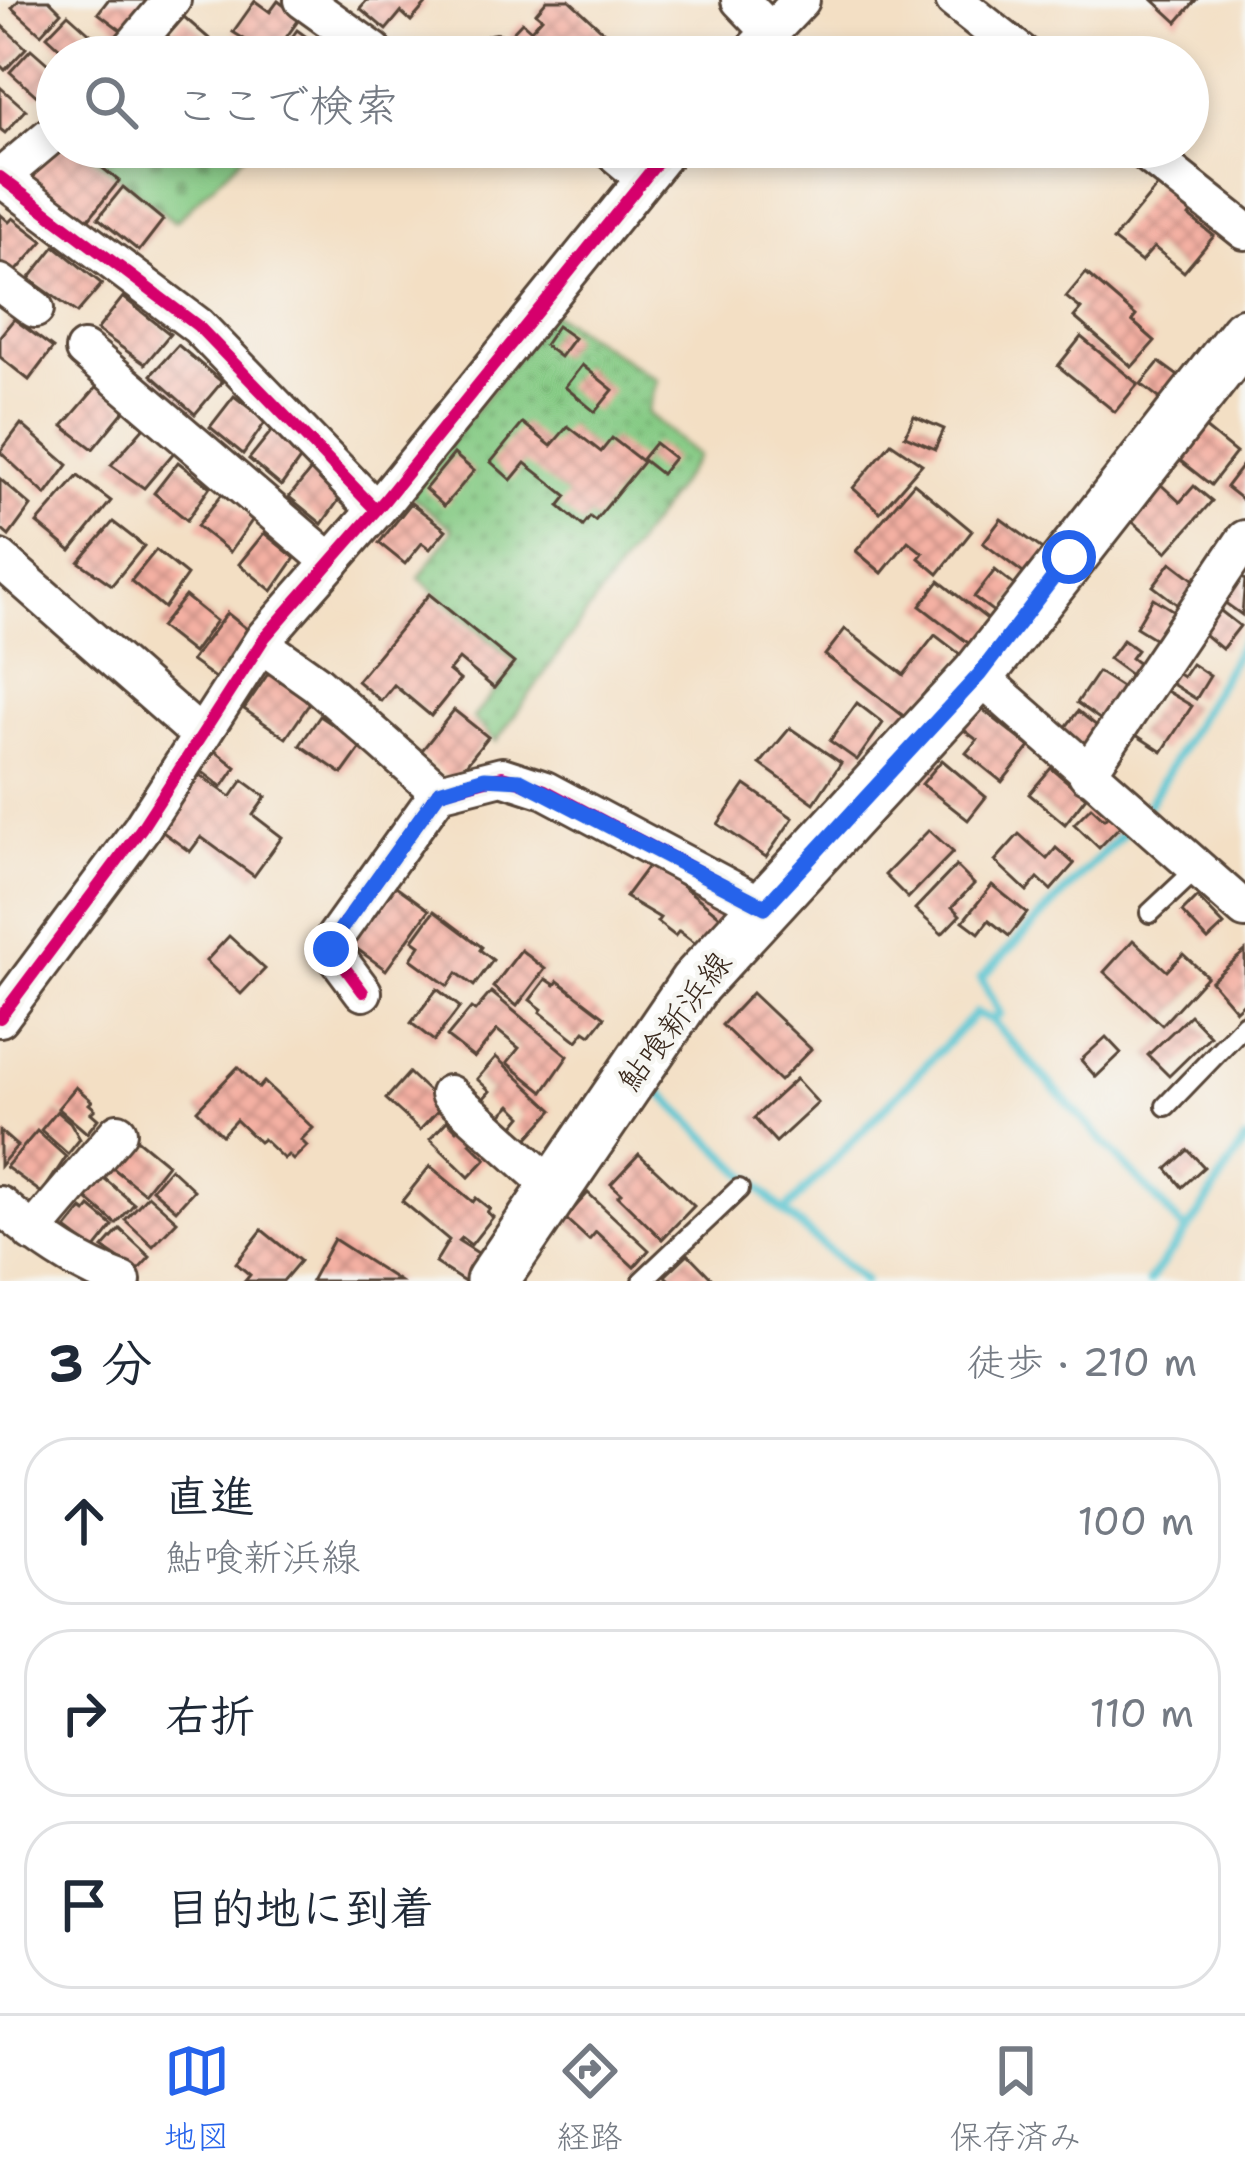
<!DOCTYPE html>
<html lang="ja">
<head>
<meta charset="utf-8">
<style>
	:root { --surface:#fff; --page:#f2f2f3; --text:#1f2937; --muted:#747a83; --line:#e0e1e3; --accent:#2563eb }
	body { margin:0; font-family:"Shantell Sans","Klee One",sans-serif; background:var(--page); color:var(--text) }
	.stop { position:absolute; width:36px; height:36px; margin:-27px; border:9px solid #2563eb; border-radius:50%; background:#fff }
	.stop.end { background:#2563eb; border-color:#fff; box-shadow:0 3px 12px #0008 }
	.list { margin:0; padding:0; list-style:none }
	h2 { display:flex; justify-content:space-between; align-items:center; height:156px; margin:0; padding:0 48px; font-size:51px }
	h2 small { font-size:39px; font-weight:400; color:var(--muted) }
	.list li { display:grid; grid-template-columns:78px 1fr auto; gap:36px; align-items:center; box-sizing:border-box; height:168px; margin:0 24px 24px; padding:0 24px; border:3px solid var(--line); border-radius:48px }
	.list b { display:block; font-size:45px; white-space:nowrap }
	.list p { margin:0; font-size:39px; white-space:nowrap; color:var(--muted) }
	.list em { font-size:39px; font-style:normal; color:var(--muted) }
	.icon { flex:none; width:66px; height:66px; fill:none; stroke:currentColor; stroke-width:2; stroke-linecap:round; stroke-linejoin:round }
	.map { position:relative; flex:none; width:1245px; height:1281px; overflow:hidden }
	.search { position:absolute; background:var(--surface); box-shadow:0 6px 18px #0003; left:36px; right:36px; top:36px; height:132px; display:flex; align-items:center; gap:30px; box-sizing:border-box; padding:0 42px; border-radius:66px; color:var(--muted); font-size:45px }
	.sheet { height:732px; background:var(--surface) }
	nav { display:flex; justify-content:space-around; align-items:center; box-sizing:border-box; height:168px; border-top:3px solid var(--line); background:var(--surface); font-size:33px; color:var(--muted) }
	nav a { display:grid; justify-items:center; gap:6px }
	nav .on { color:var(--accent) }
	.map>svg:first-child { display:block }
	.green { fill:url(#green-dots); stroke:#607a51; stroke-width:3 }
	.cemetery { fill:url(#cemetery-stones); stroke:#607a51; stroke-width:3 }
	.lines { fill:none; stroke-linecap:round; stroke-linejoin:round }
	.stream { stroke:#57c3cf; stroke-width:9 }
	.building { fill:url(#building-cross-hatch) }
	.lane-casing { stroke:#574537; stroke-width:24 }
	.street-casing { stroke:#574537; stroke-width:42 }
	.secondary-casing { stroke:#574537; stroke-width:57 }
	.lane { stroke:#fff; stroke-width:18 }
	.street { stroke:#fff; stroke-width:36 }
	.secondary { stroke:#fff; stroke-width:51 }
	.cycleway-casing { stroke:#f6f6f2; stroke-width:20 }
	.cycleway { stroke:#d6006c; stroke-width:12 }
	.route { stroke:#2563eb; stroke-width:15 }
	.labels { text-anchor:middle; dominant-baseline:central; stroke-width:9; stroke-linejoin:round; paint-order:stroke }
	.street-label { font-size:33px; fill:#3b2a1e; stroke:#f6f6f2 }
</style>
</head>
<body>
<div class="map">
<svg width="1245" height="1281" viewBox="0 0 1245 1281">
	<defs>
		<pattern id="green-dots" width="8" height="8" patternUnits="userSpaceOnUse" patternTransform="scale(3)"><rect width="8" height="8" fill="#85ca84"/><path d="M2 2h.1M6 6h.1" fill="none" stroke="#6ea46b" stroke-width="1.8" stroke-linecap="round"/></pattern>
		<pattern id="cemetery-stones" width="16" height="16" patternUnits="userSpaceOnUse" patternTransform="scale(3)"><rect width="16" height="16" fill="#85ca84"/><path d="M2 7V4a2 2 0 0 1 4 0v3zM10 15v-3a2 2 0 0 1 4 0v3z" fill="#6ea46b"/></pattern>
		<pattern id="building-cross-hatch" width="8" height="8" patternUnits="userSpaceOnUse" patternTransform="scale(3)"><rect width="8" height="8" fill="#f4b0a3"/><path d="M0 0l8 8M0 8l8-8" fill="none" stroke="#c78f84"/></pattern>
	</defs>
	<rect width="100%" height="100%" fill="#f6f6f2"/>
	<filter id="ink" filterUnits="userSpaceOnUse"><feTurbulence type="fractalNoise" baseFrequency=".00833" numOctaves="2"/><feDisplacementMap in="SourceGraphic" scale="24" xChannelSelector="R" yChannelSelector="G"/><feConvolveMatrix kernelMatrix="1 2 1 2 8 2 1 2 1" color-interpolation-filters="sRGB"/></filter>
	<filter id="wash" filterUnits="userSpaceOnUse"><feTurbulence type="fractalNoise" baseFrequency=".004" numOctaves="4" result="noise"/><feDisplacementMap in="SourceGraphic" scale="48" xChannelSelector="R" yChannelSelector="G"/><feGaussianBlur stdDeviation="2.7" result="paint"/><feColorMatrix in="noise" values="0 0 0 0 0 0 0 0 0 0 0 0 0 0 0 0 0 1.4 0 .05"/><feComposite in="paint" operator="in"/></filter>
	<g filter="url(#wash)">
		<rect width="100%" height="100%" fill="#f3dfc4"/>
		<!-- green -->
		<polygon class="green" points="552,313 657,380 647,413 698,456 496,742 473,718 517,664 419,578 453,529 410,495"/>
		<!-- cemetery -->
		<polygon class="cemetery" points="81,147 252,147 175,222"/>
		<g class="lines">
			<!-- stream -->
			<g class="stream">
				<polyline points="1149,804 1245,638"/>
				<polyline points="1133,823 981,978 1000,1014 991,1020 1186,1231"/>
				<polyline points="647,1079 784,1212"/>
				<polyline points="864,1281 784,1212 976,1013 991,1020"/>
				<polyline points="1149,1281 1199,1214 1245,1141"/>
			</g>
		</g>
		<g id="blocks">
			<!-- building -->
			<g class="building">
				<polygon points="19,0 49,0 61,12 41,34 12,8"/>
				<polygon points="108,0 153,0 126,34 98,13"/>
				<polygon points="367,0 422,0 426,4 411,21 401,12 386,30 360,8"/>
				<polygon points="547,0 569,0 615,42 601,57 579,54 547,57 537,48 529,57 523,57 509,36 522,22 531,30 542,18 536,13"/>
				<polygon points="1153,0 1196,0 1177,22"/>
				<polygon points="255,1 270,12 278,1 300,18 272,57 233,32"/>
				<polygon points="68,14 96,39 79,57 70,57 47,36"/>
				<polygon points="184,17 213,42 200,57 149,57"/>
				<polygon points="0,24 26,48 5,70 0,65"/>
				<polygon points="297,30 326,51 322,57 278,57"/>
				<polygon points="31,49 57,72 38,97 10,72"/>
				<polygon points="0,87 26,110 5,133 0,129"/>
				<polygon points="55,147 76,147 119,181 79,231 19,181"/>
				<polygon points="1160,183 1193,210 1189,216 1214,236 1184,272 1154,247 1141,262 1113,240"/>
				<polygon points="123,187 163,220 139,251 98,218"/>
				<polygon points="0,214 9,222 13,218 43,241 13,275 0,265"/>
				<polygon points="55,246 102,284 77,313 29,279"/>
				<polygon points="1086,273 1136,316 1132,321 1155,341 1132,367 1074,317 1081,309 1066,297"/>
				<polygon points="123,297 170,334 145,364 97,330"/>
				<polygon points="14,319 53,348 29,380 0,357 0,336"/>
				<polygon points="557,326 574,338 560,357 544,345"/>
				<polygon points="1081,337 1138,384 1115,412 1058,366"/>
				<polygon points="178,345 222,382 195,414 151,375"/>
				<polygon points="1159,362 1181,378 1163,401 1141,384"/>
				<polygon points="582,365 613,390 595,412 565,387"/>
				<polygon points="99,384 128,406 93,449 63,426"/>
				<polygon points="234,396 266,421 243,454 210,427"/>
				<polygon points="914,416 944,429 935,449 905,436"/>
				<polygon points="523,423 551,446 568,426 601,452 612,438 643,462 595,521 590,517 583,526 559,506 567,496 525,463 511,480 491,462"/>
				<polygon points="1199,423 1236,453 1211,485 1173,455"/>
				<polygon points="21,424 68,465 46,495 0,452"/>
				<polygon points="145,426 176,450 144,488 111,465"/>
				<polygon points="273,429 304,454 281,486 249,459"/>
				<polygon points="655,443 674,458 661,474 642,459"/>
				<polygon points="891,443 922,464 880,512 853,488"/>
				<polygon points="454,454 474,471 444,506 425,489"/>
				<polygon points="178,462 210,487 187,520 154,493"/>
				<polygon points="1245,462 1245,502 1226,487"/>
				<polygon points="314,466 345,491 322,524 289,497"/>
				<polygon points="78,476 111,501 71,551 37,523"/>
				<polygon points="0,479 31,506 9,536 0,528"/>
				<polygon points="1157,481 1180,502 1194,486 1212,501 1167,552 1126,516"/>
				<polygon points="914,483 972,531 938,574 919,558 923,553 908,541 882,573 856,551"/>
				<polygon points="222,494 253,519 230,552 197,526"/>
				<polygon points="411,503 446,530 430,549 422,543 405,564 379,543"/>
				<polygon points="1001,519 1049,554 1031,579 983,543"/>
				<polygon points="113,522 144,546 112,585 79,562"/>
				<polygon points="264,533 295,558 272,591 239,564"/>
				<polygon points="156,550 187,575 164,608 131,581"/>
				<polygon points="1171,562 1197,582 1179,606 1153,586"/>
				<polygon points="995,570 1019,589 999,616 974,597"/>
				<polygon points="1234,572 1245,580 1242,615 1224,602"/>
				<polygon points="939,581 995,625 976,649 920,606"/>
				<polygon points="429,594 514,663 494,688 459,659 449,671 460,680 431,716 394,685 381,701 357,681"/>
				<polygon points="185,596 216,621 193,653 160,627"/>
				<polygon points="1153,598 1174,611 1157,640 1136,627"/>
				<polygon points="1217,608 1240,626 1222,649 1199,630"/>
				<polygon points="227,613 258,638 223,684 191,661"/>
				<polygon points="845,629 904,675 935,635 961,655 930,695 926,691 906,718 825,655"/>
				<polygon points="1123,640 1137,650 1131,658 1140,665 1132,676 1109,659"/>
				<polygon points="1192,664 1210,676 1196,699 1166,680 1172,670 1183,677"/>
				<polygon points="270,671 312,700 286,738 244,709"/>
				<polygon points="1098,672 1123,688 1101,720 1077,703"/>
				<polygon points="1165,690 1192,706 1162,752 1136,735"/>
				<polygon points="857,703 883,723 857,760 830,741"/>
				<polygon points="977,705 1030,747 1002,782 966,753 977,740 960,727"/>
				<polygon points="454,710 488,737 453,781 419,754"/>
				<polygon points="1078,711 1097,726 1082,747 1062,732"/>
				<polygon points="320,716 363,745 342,774 300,745"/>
				<polygon points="790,728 841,763 814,803 760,764"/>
				<polygon points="215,751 236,767 222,787 201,771"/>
				<polygon points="942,760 986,797 968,820 922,784"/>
				<polygon points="1051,768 1086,797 1065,824 1029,794"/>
				<polygon points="200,775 231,797 243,780 266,797 253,815 282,837 254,876 201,837 190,852 160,830"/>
				<polygon points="745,785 793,818 766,857 718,824"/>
				<polygon points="1091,807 1104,819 1112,811 1124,822 1099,848 1074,824"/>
				<polygon points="929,830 953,852 908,898 885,875"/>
				<polygon points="1019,834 1047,859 1056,848 1074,864 1051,890 1038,878 1027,891 995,861"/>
				<polygon points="652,861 725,920 702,949 679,931 675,936 657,922 660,918 625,897"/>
				<polygon points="956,866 974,884 952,907 960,915 942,934 915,909"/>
				<polygon points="389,881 429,910 386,970 346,941"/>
				<polygon points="992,885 1027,913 1009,936 989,920 979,933 963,921"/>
				<polygon points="1197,897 1224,925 1208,940 1182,912"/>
				<polygon points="434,911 482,947 480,950 493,960 474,986 457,973 448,986 411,959 420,945 413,940"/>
				<polygon points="229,936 265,969 241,994 206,961"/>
				<polygon points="1133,940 1167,971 1183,954 1207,976 1162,1025 1104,972"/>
				<polygon points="521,950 545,969 517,1006 493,987"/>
				<polygon points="1245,951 1245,1002 1236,1010 1211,981"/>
				<polygon points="546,979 555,985 558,981 605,1017 591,1035 585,1031 577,1041 540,1012 542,1009 530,1000"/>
				<polygon points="437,989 460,1007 434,1041 411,1023"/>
				<polygon points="491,992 568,1056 543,1092 507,1063 519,1048 497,1030 474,1058 447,1037 471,1008 475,1011"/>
				<polygon points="752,993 811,1049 780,1081 722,1025"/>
				<polygon points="1190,1015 1210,1036 1169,1076 1148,1055"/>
				<polygon points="1106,1037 1121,1053 1096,1077 1081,1060"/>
				<polygon points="496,1057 553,1110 526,1140 513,1127 522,1116 511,1105 501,1115 483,1099 490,1091 477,1079"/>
				<polygon points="238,1067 259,1088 264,1082 313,1128 301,1140 307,1146 293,1160 288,1155 284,1159 263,1139 259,1142 236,1120 222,1135 197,1110"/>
				<polygon points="409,1073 443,1105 420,1130 386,1099"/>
				<polygon points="796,1079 818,1103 776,1142 754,1118"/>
				<polygon points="76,1087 92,1101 89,1104 95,1109 91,1113 98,1119 87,1133 58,1108"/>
				<polygon points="57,1111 70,1122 80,1139 68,1154 41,1130"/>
				<polygon points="447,1121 456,1130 463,1123 477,1136 470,1143 486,1159 469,1177 430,1139"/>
				<polygon points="0,1131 17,1146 0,1166"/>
				<polygon points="37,1131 66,1157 42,1193 6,1167"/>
				<polygon points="133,1136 167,1164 144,1193 109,1165"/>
				<polygon points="1188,1150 1204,1167 1182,1187 1167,1169"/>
				<polygon points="639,1154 694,1206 662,1239 618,1196 621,1193 611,1184"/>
				<polygon points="430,1166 473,1202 476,1198 490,1209 487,1212 493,1217 471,1245 462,1238 459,1241 486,1258 472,1281 463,1281 435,1263 449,1240 402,1201"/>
				<polygon points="170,1168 194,1190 176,1210 152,1189"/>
				<polygon points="104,1178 134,1204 116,1224 86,1198"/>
				<polygon points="588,1193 649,1250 634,1267 596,1232 589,1240 565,1218"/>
				<polygon points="148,1195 177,1221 153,1246 125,1220"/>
				<polygon points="90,1207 113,1226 94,1250 66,1229 82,1209 86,1212"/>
				<polygon points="120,1229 150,1257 137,1271 103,1248"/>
				<polygon points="262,1230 300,1261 283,1281 245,1281 250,1275 236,1263"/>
				<polygon points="334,1239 399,1281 311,1281"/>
				<polygon points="688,1254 714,1281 670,1281 665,1276"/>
			</g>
		</g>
	</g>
	<g filter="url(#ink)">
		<use href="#blocks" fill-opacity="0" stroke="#574537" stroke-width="3"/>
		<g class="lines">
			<!-- lane casing -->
			<g class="lane-casing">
				<g id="lane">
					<polyline points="1150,913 1199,867"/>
					<polyline points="1166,1106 1245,1024"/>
					<polyline points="642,1281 739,1189"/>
				</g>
			</g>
			<!-- street casing -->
			<g class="street-casing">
				<g id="street">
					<polyline points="303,0 374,51"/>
					<polyline points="740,0 770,31"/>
					<polyline points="954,0 1026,57"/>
					<polyline points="496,53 501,57"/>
					<polyline points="124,57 172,0"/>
					<polyline points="747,57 801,0"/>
					<polyline points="607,147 643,177"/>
					<polyline points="1139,147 1245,231"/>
					<polyline points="0,177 198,326 376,510"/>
					<polyline points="0,178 57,130"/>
					<polyline points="0,283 35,309"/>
					<polyline points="84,350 331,562"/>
					<polyline points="0,559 201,736"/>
					<polyline points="261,644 316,683 439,792"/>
					<polyline points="978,675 1245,910"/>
					<polyline points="1087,774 1245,539"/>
					<polyline points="363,992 331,949 333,940 439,792 502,776 545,790 765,907"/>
					<polyline points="0,1018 141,829 265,637 385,500 670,147"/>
					<polyline points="449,1094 555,1189"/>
					<path d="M 0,1205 C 36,1236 77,1266 122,1281"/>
					<polyline points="32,1233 118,1132"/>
				</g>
			</g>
			<!-- secondary casing -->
			<g class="secondary-casing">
				<polyline id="secondary" points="492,1281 695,983 978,675 1245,334"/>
			</g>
			<!-- lane -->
			<use href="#lane" class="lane"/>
			<!-- street -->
			<use href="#street" class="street"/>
			<!-- secondary -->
			<use href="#secondary" class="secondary"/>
			<!-- cycleway casing -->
			<g class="cycleway-casing">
				<g id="cycleway">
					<polyline points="0,177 198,326 376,510"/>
					<polyline points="363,992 331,949 333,940 439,792 502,776 545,790 765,907"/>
					<polyline points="0,1018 141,829 265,637 385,500 670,147"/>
				</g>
			</g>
			<!-- cycleway -->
			<use href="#cycleway" class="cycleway"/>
		</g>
	</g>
	<g class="lines" filter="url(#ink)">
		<!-- route -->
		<polyline class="route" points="331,949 333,940 439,792 485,778 520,780 765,907 979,675 1069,557"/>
	</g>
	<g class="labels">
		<!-- street labels -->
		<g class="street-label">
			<text transform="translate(674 1021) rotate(-53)">鮎喰新浜線</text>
		</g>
	</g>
</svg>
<div class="stop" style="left:1069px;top:557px"></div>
<div class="stop end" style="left:331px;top:949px"></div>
<div class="search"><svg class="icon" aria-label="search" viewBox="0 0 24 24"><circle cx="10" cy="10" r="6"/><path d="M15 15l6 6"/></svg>ここで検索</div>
</div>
<section class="sheet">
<h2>3 分<small>徒歩 · 210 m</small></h2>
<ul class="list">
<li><svg class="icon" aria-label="ahead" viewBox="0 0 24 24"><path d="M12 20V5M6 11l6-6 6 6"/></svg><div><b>直進</b><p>鮎喰新浜線</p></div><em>100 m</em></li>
<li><svg class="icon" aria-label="right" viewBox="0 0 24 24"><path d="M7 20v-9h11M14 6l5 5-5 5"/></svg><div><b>右折</b></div><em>110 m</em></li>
<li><svg class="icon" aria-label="arrive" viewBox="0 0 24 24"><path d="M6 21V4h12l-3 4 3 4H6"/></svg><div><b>目的地に到着</b></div></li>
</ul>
</section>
<nav>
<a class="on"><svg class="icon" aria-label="map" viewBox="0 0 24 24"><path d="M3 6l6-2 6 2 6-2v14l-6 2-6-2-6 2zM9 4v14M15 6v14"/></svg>地図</a>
<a><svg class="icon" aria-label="directions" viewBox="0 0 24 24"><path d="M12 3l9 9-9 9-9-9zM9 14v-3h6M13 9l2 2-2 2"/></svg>経路</a>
<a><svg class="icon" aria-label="saved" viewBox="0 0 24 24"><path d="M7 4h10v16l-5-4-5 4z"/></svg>保存済み</a>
</nav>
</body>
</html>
